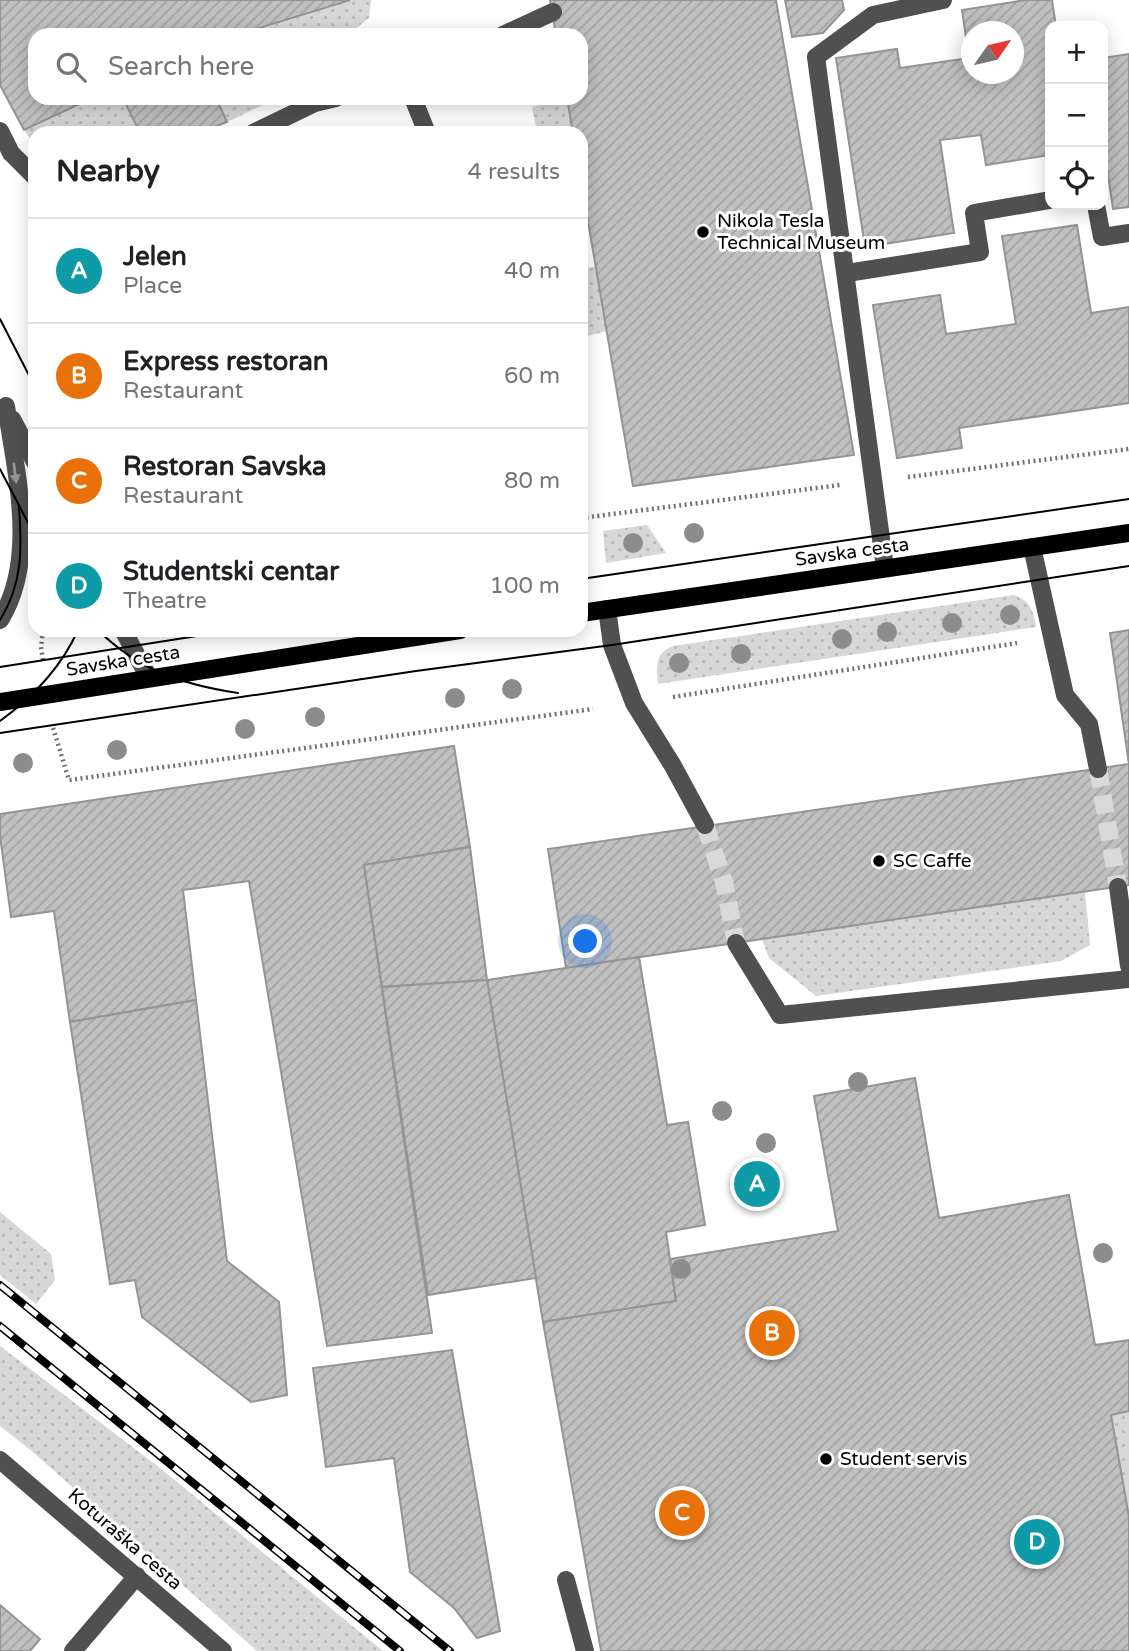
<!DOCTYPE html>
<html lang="en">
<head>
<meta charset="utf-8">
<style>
	:root { --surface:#fff; --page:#f6f6f6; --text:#202124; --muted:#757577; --line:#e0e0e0; --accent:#ea580c }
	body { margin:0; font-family:"Varela Round",sans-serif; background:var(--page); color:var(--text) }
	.controls { position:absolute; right:21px; top:21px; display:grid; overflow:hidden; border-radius:14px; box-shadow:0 4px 18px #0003 }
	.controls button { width:63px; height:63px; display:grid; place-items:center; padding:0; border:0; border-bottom:2px solid var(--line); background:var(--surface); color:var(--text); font:35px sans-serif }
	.compass { position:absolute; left:961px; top:21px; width:63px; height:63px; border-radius:50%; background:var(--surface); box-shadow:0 4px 18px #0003; rotate:56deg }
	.you { position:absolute; left:586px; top:942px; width:24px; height:24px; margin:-18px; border:5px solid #fff; border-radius:50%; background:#1a73e8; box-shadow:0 0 0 10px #1a73e833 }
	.badge { display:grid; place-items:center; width:46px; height:46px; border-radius:50%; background:var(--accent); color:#fff; font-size:23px; font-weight:700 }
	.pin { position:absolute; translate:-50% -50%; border:4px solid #fff; box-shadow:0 2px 7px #0006 }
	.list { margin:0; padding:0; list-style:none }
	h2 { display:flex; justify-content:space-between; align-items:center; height:91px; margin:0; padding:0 28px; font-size:30px }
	h2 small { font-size:23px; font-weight:400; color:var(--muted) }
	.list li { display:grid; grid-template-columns:46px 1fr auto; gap:21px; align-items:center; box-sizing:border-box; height:105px; padding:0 28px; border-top:2px solid var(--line) }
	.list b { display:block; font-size:26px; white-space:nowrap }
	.list p { margin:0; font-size:23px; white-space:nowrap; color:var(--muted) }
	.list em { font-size:23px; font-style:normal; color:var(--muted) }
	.icon { flex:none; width:38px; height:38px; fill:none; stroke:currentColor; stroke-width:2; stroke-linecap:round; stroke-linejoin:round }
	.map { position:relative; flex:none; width:1129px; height:1651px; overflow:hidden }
	.search { position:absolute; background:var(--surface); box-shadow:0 4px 18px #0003; left:28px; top:28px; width:560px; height:77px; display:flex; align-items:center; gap:18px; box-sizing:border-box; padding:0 24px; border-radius:21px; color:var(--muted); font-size:26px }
	.panel { position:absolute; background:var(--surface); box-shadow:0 4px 18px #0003; left:28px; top:126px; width:560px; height:511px; border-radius:21px }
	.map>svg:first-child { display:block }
	.grass { fill:url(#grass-dots) }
	.building { fill:url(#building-hatch); stroke:#949494; stroke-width:2; fill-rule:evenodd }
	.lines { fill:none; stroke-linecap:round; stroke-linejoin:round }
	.minor-tunnel { stroke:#d9d9d9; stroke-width:18; stroke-dasharray:18 9; stroke-linecap:butt }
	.path { stroke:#727272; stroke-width:4.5; stroke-dasharray:2 3.5; stroke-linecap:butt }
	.minor { stroke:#505050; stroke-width:18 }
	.major { stroke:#000; stroke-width:18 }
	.tram { stroke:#000; stroke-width:2 }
	.rail-casing { stroke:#000; stroke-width:8 }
	.rail { stroke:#fff; stroke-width:5; stroke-dasharray:16; stroke-linecap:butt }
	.tree { fill:#8c8c8c }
	.oneway { fill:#969696 }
	.poi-dot { fill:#000; stroke:#fff; stroke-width:2.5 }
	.labels { text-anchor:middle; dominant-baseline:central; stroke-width:6; stroke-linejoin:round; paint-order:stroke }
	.poi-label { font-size:19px; fill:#000; stroke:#fff; text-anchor:start }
	.street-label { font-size:19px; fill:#000; stroke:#fff }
</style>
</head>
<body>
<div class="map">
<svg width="1129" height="1651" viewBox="0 0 1129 1651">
	<defs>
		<pattern id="grass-dots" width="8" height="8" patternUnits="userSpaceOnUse" patternTransform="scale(1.75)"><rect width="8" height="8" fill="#d7d7d7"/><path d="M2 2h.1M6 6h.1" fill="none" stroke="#b7b7b7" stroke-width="1.8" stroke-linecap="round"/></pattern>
		<pattern id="building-hatch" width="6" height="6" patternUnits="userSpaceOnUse" patternTransform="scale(1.75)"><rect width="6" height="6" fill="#c0c0c0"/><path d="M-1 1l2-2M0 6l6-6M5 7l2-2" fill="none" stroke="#a3a3a3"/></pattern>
	</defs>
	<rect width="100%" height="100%" fill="#fff"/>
	<!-- grass -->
	<g class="grass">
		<polygon points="351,0 371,0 369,18 348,35 242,35"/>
		<polygon points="92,98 123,98 140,133 35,133 35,145 24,130"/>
		<polygon points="216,98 272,98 263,105 227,122"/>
		<polygon points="567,98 573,133 537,133 532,107"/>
		<polygon points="595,266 606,331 581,338 581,270"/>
		<polygon points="647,525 666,553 606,563 603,531"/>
		<path d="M 1014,595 C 1031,601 1033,611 1036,627 L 658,684 C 656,667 655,653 673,646 Z"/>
		<polygon points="1085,892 1090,945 1061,961 816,996 769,958 762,939"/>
		<polygon points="0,1212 51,1254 55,1280 36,1304 0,1275"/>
		<polygon points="0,1346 160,1468 383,1651 257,1651 34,1453 0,1426"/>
		<polygon points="1129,1411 1129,1517 1111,1415"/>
	</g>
	<!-- building -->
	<g class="building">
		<polygon points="0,0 350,0 237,35 35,35 35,98 92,98 24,130 0,85"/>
		<polygon points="550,0 776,0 854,455 633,486 581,180 581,133 573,133 567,98 581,98 581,35 556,35"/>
		<polygon points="785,0 842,0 844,10 823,33 792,37"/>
		<path d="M 1026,0 L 1052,0 L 1056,26 L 1050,26 L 1050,155 L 986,165 L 981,135 L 940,140 L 954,233 L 865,247 L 836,58 L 897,49 L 900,68 L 969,58 L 962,10 ZM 972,32 L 1014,32 L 1014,74 L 972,74 Z"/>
		<polygon points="1129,54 1129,207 1113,209 1103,140 1103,55 1103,58"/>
		<polygon points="123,98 216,98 227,122 199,133 140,133"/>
		<polygon points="1077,225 1091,313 1129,307 1129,403 959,428 962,448 897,458 873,305 940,295 946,334 1016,324 1002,236"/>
		<polygon points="1129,630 1129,885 566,968 548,849 1129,764 1110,633"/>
		<polygon points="454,746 470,847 364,865 432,1333 327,1346 249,881 183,890 196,1000 70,1022 54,911 11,917 0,836 0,814"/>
		<polygon points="470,847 487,980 382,987 364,865"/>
		<polygon points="639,957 667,1125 688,1122 705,1225 666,1232 676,1301 543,1322 487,980"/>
		<polygon points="487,980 536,1278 428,1295 382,987"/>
		<polygon points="196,1000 227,1261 279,1302 287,1395 251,1402 142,1317 135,1280 110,1284 70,1022"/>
		<polygon points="915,1078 939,1218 1069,1195 1095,1345 1129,1340 1129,1411 1111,1415 1129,1517 1129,1651 601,1651 543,1322 676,1301 670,1259 838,1231 814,1096"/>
		<polygon points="452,1350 500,1631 477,1638 454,1608 410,1572 394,1458 326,1467 313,1368"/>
		<polygon points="0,1605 40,1639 30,1651 0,1651"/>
	</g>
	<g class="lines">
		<!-- minor-tunnel -->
		<g class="minor-tunnel">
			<polyline points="1098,769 1118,887"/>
			<polyline points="705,825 724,882 736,943"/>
		</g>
		<!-- path -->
		<g class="path">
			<polyline points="908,477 1129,449"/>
			<polyline points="581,518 840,485"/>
			<polyline points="43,660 41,647 43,630"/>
			<polyline points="673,697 1017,643"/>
			<polyline points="53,728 69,780 593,709"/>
		</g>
		<!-- minor -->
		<g class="minor">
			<polyline points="503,35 553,12"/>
			<polyline points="413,98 427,133"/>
			<polyline points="0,131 11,153 35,177"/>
			<polyline points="253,133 315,103 336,98"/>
			<polyline points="1096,205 1102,237 1129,233"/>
			<polyline points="847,273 980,252 974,213 1050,200"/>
			<polyline points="12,419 35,462"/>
			<polyline points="1032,547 1065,695 1089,724 1098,769"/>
			<polyline points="885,568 816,57 873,15 943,0"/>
			<polyline points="607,609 612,645 634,703 673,766 705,825"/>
			<path d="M 0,620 C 38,559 16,473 6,406"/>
			<polyline points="123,630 149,678"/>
			<polyline points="1118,887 1129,966"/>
			<polyline points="736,943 780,1015 1129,979"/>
			<polyline points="0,1460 223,1651"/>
			<polyline points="566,1580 585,1651"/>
			<polyline points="73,1651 137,1576"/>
		</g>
		<!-- major -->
		<g class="major">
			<polyline points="581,613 1129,533"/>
			<polyline points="0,702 460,630"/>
		</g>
		<!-- tram -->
		<g class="tram">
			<polyline points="0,319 35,387"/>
			<polyline points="0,469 35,536"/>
			<polyline points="581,579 1129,499"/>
			<path d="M 0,620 C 23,583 22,548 19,507"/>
			<path d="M 98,630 C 138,670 184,685 238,693"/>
			<polyline points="0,667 235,630"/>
			<path d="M 0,721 C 33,697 61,668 78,630"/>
			<polyline points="0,733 416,671 612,645 1129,566"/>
		</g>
		<!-- rail casing -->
		<g class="rail-casing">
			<g id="rail">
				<polyline points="0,1285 450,1651"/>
				<polyline points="0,1326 400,1651"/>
			</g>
		</g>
		<!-- rail -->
		<use href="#rail" class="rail"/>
	</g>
	<!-- trees -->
	<g class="tree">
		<circle cx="694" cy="533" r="10"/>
		<circle cx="633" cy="543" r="10"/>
		<circle cx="1010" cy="615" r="10"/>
		<circle cx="952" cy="623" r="10"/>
		<circle cx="887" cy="632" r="10"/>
		<circle cx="842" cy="639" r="10"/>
		<circle cx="741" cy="654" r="10"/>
		<circle cx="679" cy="663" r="10"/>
		<circle cx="512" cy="689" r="10"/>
		<circle cx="455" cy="698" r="10"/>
		<circle cx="315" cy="717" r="10"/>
		<circle cx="245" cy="729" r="10"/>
		<circle cx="117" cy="750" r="10"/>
		<circle cx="23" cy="763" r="10"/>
		<circle cx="858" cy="1082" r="10"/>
		<circle cx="722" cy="1111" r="10"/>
		<circle cx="766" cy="1143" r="10"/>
		<circle cx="1103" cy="1253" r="10"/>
		<circle cx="681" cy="1269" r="10"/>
	</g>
	<!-- one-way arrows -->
	<defs><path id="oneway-solid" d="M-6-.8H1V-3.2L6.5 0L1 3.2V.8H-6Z" transform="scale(1.75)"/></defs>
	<use class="oneway" href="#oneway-solid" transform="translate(15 473) rotate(83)"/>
	<!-- markers -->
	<g class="poi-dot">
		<circle cx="703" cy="232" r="7"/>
		<circle cx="879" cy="861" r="7"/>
		<circle cx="826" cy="1459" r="7"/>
	</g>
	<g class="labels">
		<!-- poi labels -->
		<g class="poi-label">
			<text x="717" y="221">Nikola Tesla<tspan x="717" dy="22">Technical Museum</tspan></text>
			<text x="893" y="861">SC Caffe</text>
			<text x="840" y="1459">Student servis</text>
		</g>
		<!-- street labels -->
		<g class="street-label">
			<text transform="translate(852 552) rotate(-8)">Savska cesta</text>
			<text transform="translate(123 661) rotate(-9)">Savska cesta</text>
			<text transform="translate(125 1539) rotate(41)">Koturaška cesta</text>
		</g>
	</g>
</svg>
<div class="controls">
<button>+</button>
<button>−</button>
<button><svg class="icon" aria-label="locate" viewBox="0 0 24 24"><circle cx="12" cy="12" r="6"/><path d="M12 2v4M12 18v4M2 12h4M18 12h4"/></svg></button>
</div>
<svg class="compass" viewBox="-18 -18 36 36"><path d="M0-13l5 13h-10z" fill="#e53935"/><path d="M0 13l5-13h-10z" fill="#757577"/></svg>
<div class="you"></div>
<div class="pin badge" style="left:757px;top:1184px;background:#0f9aa8">A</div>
<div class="pin badge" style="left:772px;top:1333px;background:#e8710a">B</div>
<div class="pin badge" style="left:682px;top:1513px;background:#e8710a">C</div>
<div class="pin badge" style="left:1037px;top:1542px;background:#0f9aa8">D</div>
<div class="search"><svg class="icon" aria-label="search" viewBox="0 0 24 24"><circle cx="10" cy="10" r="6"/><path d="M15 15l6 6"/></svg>Search here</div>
<section class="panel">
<h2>Nearby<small>4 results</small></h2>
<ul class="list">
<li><span class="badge" style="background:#0f9aa8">A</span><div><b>Jelen</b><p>Place</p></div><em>40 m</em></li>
<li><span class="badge" style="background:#e8710a">B</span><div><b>Express restoran</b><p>Restaurant</p></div><em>60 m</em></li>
<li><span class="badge" style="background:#e8710a">C</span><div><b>Restoran Savska</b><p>Restaurant</p></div><em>80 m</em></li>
<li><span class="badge" style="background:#0f9aa8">D</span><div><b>Studentski centar</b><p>Theatre</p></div><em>100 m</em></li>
</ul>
</section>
</div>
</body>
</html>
